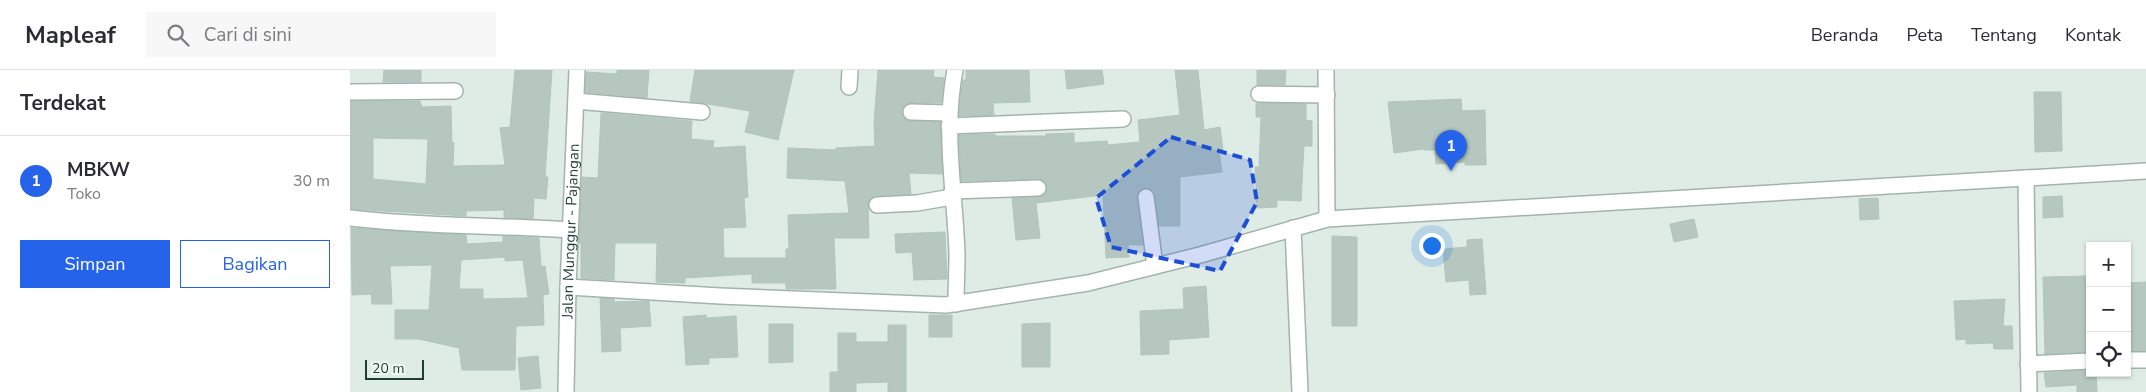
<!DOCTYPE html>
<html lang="id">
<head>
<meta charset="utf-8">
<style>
	:root { --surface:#fff; --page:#f7f7f7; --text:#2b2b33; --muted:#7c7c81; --line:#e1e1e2; --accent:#2563eb }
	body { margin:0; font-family:"Nunito Sans",sans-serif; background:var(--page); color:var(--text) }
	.controls { position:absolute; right:15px; bottom:15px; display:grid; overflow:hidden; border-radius:0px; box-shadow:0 1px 4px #0004 }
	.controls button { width:45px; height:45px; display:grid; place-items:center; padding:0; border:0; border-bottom:1px solid var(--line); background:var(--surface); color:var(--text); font:25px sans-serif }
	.scale { position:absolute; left:15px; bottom:12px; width:59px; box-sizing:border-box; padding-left:5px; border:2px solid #1f3e33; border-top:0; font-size:14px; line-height:18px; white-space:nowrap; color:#1f3e33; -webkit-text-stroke:4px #f0f8f4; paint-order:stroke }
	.you { position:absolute; left:1081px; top:175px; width:18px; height:18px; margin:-12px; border:4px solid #fff; border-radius:50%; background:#1a73e8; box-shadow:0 0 0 8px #1a73e833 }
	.badge { display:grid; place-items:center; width:32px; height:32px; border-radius:50%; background:var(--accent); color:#fff; font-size:16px; font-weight:700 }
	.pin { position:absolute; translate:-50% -41px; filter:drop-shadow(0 1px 2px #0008) }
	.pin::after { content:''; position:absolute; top:26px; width:18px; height:15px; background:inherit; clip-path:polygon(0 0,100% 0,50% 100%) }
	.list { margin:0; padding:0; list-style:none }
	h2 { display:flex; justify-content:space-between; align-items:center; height:65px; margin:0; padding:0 20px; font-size:21px }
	h2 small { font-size:16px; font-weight:400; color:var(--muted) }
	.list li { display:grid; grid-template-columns:32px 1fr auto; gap:15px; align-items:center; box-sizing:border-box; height:90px; padding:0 20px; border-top:1px solid var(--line) }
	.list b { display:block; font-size:19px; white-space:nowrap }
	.list p { margin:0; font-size:16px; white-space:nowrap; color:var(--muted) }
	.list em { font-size:16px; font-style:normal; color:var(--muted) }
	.actions { display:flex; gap:10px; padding:15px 20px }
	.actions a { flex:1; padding:11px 0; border:1px solid var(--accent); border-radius:0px; text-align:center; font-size:18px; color:var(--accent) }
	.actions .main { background:var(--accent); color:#fff }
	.icon { flex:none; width:28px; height:28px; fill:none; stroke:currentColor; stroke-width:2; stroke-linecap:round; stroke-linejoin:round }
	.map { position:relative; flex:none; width:1796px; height:322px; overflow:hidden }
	header { display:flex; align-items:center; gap:30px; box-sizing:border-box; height:70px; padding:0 25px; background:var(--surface); border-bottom:1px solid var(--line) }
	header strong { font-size:24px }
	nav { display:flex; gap:28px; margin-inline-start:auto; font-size:18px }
	.search { width:350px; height:45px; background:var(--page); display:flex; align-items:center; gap:12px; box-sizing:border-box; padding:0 18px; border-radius:0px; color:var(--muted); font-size:19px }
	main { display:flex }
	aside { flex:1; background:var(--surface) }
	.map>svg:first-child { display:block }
	.building { fill:#b5c7be; stroke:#b1c6bc; fill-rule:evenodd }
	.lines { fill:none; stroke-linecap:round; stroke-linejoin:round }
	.minor-casing { stroke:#a2b4ad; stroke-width:18 }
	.minor { stroke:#fff; stroke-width:15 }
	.marked { fill:#1d4ed8; fill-opacity:0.2; stroke:#1d4ed8; stroke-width:4; stroke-dasharray:10 6; stroke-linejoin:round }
	.labels { text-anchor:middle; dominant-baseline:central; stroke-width:4; stroke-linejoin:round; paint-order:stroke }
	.street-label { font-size:15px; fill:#1f3e33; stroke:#f0f8f4 }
</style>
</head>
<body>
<header>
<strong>Mapleaf</strong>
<div class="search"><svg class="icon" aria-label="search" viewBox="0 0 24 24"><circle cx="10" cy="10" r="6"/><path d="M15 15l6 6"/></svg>Cari di sini</div>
<nav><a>Beranda</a><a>Peta</a><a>Tentang</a><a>Kontak</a></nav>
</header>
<main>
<aside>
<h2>Terdekat<small></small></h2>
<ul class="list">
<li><span class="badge">1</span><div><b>MBKW</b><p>Toko</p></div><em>30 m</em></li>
</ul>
<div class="actions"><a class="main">Simpan</a><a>Bagikan</a></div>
</aside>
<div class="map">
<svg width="1796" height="322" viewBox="0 0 1796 322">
	<rect width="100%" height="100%" fill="#dfece6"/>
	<!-- building -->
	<g class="building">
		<polygon points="34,0 71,0 71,12 33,12"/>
		<path d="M 165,0 L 202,0 L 195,107 L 198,107 L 196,129 L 184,128 L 183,149 L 154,148 L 154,140 L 116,141 L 116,146 L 0,139 L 0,31 L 70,31 L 72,37 L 101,36 L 102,73 L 104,73 L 103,96 L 155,95 L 150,58 L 160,57 ZM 23,68 L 78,69 L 76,114 L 23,109 Z"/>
		<polygon points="267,0 299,0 297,28 235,22 236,2 267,4"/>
		<polygon points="345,0 444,0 428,70 395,62 400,41 340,31"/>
		<polygon points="528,0 584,0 583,7 594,8 591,33 561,33 553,37 552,42 556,50 560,51 591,52 592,104 559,103 561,124 527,126 520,128 518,135 519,168 484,168 486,219 436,219 436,213 402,213 402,204 335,208 335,213 306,212 307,173 265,173 264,210 231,208 231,173 229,173 232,107 248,108 251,43 342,51 341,69 364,71 363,78 395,76 398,127 394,128 396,157 373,158 374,188 436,188 436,179 439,179 438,145 499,143 495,111 437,108 438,78 486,80 486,78 525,76 524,52"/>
		<polygon points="616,0 679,0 680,32 643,33 644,45 609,46 611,24 613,10 616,10"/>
		<polygon points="715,0 752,0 754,14 717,19"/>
		<polygon points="825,0 848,0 854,60 870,57 873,80 869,80 872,102 830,107 830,156 809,156 804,122 795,118 790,120 787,128 793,175 778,175 779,187 756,188 753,125 686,133 690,168 666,170 662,128 693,126 697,118 696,113 688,109 611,111 609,65 645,64 645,66 696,66 696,64 724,63 724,73 757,71 758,75 790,72 788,50 830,45"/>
		<polygon points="907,0 936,0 935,15 907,15"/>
		<polygon points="1684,22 1711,22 1712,81 1685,82"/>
		<polygon points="1111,29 1112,41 1135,40 1136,95 1115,95 1115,92 1086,94 1085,80 1074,80 1074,79 1044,83 1038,32"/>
		<polygon points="906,33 956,34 956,50 962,51 962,76 954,76 951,131 927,130 927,137 907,138 905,97 909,97 911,47 906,47"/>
		<polygon points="1712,126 1713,147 1693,148 1693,127"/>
		<polygon points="1528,128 1529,149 1510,150 1509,129"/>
		<polygon points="1344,149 1348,167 1324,172 1320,154"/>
		<path d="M 1,158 L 116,165 L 117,174 L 153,172 L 153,166 L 189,168 L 191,197 L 195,196 L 199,224 L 193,225 L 194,255 L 166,256 L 165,300 L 112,300 L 109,278 L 69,269 L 45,269 L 45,240 L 79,240 L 82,195 L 40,196 L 42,234 L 22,234 L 21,224 L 2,225 ZM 155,187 L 155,191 L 173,190 L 178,228 L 133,229 L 133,219 L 109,219 L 111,190 Z"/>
		<polygon points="595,162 597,209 564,210 562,182 546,183 545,164"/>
		<polygon points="982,166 1007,167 1007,256 982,256"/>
		<polygon points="1132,169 1136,224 1120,225 1119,210 1096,212 1093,179 1117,177 1117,170"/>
		<polygon points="1739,206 1740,282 1695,284 1693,207"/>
		<polygon points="1796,212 1796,281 1777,281 1777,213"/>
		<polygon points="856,216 859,267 819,270 819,284 791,285 790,241 834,239 833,218"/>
		<polygon points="250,228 264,229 264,232 299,231 301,256 270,258 271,281 252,282"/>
		<polygon points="1655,229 1653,256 1662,256 1663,279 1644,279 1643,273 1616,274 1616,269 1606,270 1604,231"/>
		<polygon points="356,245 357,248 386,246 388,287 359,288 359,294 336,295 333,247"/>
		<rect x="579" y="245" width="23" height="22"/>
		<polygon points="700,253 700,297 672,297 672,254"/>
		<polygon points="419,254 443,254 443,292 419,293"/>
		<polygon points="538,255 556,255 556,322 538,322 538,312 506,313 506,322 480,322 480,302 488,302 488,263 506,263 506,272 538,272"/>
		<polygon points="188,286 191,318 171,320 168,288"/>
		<polygon points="1740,300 1740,303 1746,303 1747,322 1727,322 1727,315 1696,317 1694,303"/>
	</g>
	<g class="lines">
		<!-- minor casing -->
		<g class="minor-casing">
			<g id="minor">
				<path d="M 605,0 C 593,62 605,122 607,184 C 607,200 606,217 606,234"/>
				<polyline points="976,0 977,149"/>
				<polyline points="499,17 500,0"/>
				<polyline points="0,22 105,21"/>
				<polyline points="909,24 977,25"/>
				<polyline points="226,31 352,42"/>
				<polyline points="561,42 599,43"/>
				<polyline points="599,56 773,49"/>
				<polyline points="1676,108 1679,322"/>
				<polyline points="602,121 688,118"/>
				<polyline points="796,127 805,196"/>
				<polyline points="527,135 567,133 602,127"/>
				<path d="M 0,148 C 73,157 147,155 220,160"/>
				<polyline points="943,158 950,322"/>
				<polyline points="218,217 370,226 596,235 738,213 850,185 977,149 1796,101"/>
				<polyline points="1777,290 1796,290"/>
				<polyline points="1678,294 1740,291"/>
				<path id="s1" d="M 216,322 L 218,217 L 227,0"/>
			</g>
		</g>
		<!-- minor -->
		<use href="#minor" class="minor"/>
	</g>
	<!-- marked area -->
	<path class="marked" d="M 821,67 L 900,90 L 907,132 L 870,201 L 761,177 L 746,128 Z"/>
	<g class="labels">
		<!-- street labels -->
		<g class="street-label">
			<text stroke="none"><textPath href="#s1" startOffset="161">Jalan Munggur - Pajangan</textPath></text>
		</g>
	</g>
</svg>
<div class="controls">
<button>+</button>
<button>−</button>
<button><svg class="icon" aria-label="locate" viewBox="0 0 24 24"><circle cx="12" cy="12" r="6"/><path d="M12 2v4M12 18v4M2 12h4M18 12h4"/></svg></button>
</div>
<div class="scale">20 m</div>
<div class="you"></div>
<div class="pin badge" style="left:1101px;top:101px">1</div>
</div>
</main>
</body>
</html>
